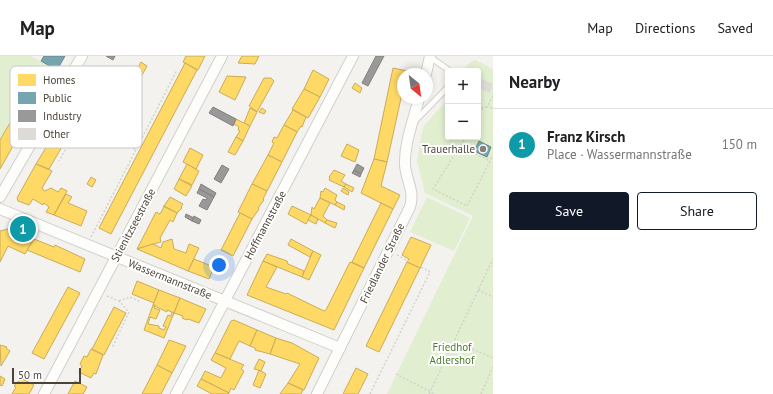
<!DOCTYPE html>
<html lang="en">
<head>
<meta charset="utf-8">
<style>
	:root { --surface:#fff; --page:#f6f6f6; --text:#202124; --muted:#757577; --line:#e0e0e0; --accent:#111827 }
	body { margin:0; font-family:"PT Sans",sans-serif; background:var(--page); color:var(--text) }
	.controls { position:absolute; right:12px; top:12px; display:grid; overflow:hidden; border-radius:4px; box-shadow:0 2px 6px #0003 }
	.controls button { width:36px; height:36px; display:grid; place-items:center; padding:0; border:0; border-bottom:1px solid var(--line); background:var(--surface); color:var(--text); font:20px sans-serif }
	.compass { position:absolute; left:397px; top:12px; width:36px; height:36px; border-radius:50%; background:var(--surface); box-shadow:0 2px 6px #0003; rotate:151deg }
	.scale { position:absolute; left:12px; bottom:10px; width:69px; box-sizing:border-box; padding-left:4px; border:2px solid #4b4439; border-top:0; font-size:11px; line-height:14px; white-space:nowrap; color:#4b4439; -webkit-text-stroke:3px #fff; paint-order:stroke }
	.you { position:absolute; left:219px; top:209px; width:14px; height:14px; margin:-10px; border:3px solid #fff; border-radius:50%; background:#1a73e8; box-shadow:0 0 0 6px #1a73e833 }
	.badge { display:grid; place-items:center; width:26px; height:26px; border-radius:50%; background:var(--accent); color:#fff; font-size:13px; font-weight:700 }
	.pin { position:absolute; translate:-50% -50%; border:2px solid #fff; box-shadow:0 1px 4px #0006 }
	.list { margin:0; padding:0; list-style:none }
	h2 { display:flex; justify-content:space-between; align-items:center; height:52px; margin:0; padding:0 16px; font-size:17px }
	h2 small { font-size:13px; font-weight:400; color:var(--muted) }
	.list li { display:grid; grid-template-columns:26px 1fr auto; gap:12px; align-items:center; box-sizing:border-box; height:72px; padding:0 16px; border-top:1px solid var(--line) }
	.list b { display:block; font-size:15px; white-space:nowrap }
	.list p { margin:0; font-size:13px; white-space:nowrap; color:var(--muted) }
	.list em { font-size:13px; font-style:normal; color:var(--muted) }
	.actions { display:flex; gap:8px; padding:12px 16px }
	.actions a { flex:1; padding:9px 0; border:1px solid var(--accent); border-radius:4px; text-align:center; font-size:14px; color:var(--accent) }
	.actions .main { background:var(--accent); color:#fff }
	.map { position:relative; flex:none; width:493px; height:338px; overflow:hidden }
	header { display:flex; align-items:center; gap:24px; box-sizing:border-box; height:56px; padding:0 20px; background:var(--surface); border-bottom:1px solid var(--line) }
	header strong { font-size:19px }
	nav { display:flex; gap:22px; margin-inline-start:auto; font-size:14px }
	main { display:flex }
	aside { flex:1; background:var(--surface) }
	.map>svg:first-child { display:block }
	.green { fill:#e1eecf }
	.homes { fill:#ffd966; stroke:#c9ac58 }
	.public { fill:#76a5af; stroke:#69888c }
	.industry { fill:#999; stroke:#82807c }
	.building { fill:#dedbd6; stroke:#dcd9d4 }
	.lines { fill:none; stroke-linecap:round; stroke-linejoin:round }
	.lane-casing { stroke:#d2d0cb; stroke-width:7 }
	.street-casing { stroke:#d2d0cb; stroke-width:12 }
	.path { stroke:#d3d2cc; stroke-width:1.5; stroke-dasharray:2 2; stroke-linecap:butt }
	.lane { stroke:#fdfdfc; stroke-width:5 }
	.street { stroke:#fdfdfc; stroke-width:10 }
	.poi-dot { fill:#868178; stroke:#fff; stroke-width:1.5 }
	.labels { text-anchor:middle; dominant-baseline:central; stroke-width:4; stroke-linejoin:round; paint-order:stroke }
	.poi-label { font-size:11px; fill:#4b4439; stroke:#fff; text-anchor:end }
	.street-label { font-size:11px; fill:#4b4439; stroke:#fff }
	.park-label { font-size:11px; fill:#4a7f2a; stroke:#fff }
	.key { fill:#fff; stroke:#c9c7c4; stroke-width:1 }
	.key-label { font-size:11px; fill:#4b4439 }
</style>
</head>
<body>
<header>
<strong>Map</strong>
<nav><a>Map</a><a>Directions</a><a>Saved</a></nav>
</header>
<main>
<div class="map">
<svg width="493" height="338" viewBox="0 0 493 338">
	<rect width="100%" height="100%" fill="#f4f2ee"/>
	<!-- green -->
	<g class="green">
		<polygon points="0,0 31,0 57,14 54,18 40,11 15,54 17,55 0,84"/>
		<polygon points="475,4 493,13 493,338 387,338 473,160 425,137 417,105 423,71 448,43 448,81 478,81 478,15 466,15 464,13 469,7"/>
		<polygon points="427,141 470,162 454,195 410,176"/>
	</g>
	<!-- homes -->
	<g class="homes">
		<polygon points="186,0 205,0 198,14 183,6"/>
		<polygon points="242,0 259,0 255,8 238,7"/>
		<polygon points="141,6 147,10 141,21 135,17"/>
		<polygon points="185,7 197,14 111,178 99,172"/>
		<polygon points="40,11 54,18 0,113 0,84 17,55 15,54"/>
		<polygon points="393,12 407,15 406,18 403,18 403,33 387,106 374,103"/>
		<polygon points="313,14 329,23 320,41 304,33"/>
		<polygon points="227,20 246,21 235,44 219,36"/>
		<polygon points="264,22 271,22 274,25 257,56 249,50"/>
		<polygon points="355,27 362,32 360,37 352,32"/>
		<polygon points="304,33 320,41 308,62 292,53"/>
		<polygon points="250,52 257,56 250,70 244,67"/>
		<polygon points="262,52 266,55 264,58 259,56"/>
		<polygon points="293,54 306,61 302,71 301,70 297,76 284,69"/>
		<polygon points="236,63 250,70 243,85 236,81 240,75 238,74 239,71 234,68"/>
		<polygon points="62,65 73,72 49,113 36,108 47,90 45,89 50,81 52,82"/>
		<polygon points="284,69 297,76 282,106 268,99 274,87 272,86 274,81 277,82"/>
		<polygon points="236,81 243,85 235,99 228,96"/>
		<polygon points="347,88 359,94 355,106 341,100"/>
		<polygon points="190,92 203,99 196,113 183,106"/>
		<polygon points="268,99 282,106 267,135 252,128"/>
		<polygon points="374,103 387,106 381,130 400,139 393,153 361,137"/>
		<polygon points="36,108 52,115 42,132 43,134 45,135 51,132 58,136 61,132 67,135 54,159 46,156 49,151 44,147 43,149 33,143 29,149 18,145 17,142"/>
		<polygon points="187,108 199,115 192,129 179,123"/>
		<polygon points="334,114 345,119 341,125 346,128 344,131 329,124 330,122 329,121"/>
		<polygon points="91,121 96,124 92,131 87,128"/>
		<polygon points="179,123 192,130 186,140 174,133"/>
		<polygon points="252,128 267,135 263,143 264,144 258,152 259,153 252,163 238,156"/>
		<polygon points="346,128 354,132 352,136 344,131"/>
		<polygon points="325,132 337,139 335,144 337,146 335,149 320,142 321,135 323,136"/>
		<polygon points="343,132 349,136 348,139 341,135"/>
		<polygon points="66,138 72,141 68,147 87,155 81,170 54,159"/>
		<polygon points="170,141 183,148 181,151 182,152 177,157 164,150"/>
		<polygon points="320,142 330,147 323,160 327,164 325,167 311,159 312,151 314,153"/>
		<polygon points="337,146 345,150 344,154 335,149"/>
		<polygon points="381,147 393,153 364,212 352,206"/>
		<polygon points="163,150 177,157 173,166 170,164 160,182 161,186 137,193 156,156 160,158 164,151"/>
		<polygon points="292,150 311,159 306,168 288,158"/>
		<polygon points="240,157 252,163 233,200 221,194"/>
		<polygon points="311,159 318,163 316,168 308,164"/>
		<polygon points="327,164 337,167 335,172 325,167"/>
		<polygon points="8,173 34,183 25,198 8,190 0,206 0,175"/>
		<polygon points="411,181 431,189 420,212 407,206 409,203 402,199"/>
		<polygon points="34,183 54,191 55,189 85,203 80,216 27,194"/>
		<polygon points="172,183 174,193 186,197 189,188 199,192 188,215 137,193 153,188 161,192 163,186"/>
		<polygon points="291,183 313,195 310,201 288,189"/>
		<polygon points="313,195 321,199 309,224 302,221"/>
		<polygon points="267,198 287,205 288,208 304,215 302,221 263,205"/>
		<polygon points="194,203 214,211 209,223 188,215"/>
		<polygon points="263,205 277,211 266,231 286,238 287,237 324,255 326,254 350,206 364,212 334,274 247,239"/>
		<polygon points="407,206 420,212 379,296 366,290"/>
		<polygon points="137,225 159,234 154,247 132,238"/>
		<polygon points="68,231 80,237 44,303 32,297"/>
		<polygon points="159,234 180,242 174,257 167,254 167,256 153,249"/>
		<polygon points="180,242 206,253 199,267 188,263 187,264 182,262 183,260 174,257"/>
		<polygon points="153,249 155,249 154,252 160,254 156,263 150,261 148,268 159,270 159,272 164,274 166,271 163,270 168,259 171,260 172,256 174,257 164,282 144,274"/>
		<polygon points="114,251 126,257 104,299 92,293"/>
		<polygon points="234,264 257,274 250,290 239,285 230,303 215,297 231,265"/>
		<polygon points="257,274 276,282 270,298 255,294 255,292 250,290"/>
		<polygon points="276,282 292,287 319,302 304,334 288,327 300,308 270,298"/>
		<polygon points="169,284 186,290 172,317 157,309"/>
		<polygon points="0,289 7,291 6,292 10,295 1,310"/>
		<polygon points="91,293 103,299 96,318 94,317 91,322 79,316 82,310 80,308 84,300 87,301"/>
		<polygon points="215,297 244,309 241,313 244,315 234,334 231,332 229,337 201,323 205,315 221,322 226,312 211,304"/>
		<polygon points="259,303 265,306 261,315 254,313"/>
		<polygon points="157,309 172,317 161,338 142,338"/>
		<polygon points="356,312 368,318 358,338 343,338"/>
		<polygon points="259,314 266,318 260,332 253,329"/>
		<polygon points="0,320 5,323 2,330 0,329"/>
		<polygon points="21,322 34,329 29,338 12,338 16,331 14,330"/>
		<polygon points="201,323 229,337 228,338 212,338 197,330"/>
		<polygon points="75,325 87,331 83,338 68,338"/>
		<polygon points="288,327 303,334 301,338 280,338"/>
	</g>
	<!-- public -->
	<g class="public">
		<polygon points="44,0 65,0 57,14 41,5"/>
		<polygon points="479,85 491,91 487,101 474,95"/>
	</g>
	<!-- industry -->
	<g class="industry">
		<polygon points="106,0 115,0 113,4"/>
		<polygon points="376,0 384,0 368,30 362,27"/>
		<polygon points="213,51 236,63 233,70 209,57"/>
		<polygon points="357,108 364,112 361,118 354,114"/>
		<polygon points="222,109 229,113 221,127 214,123"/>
		<polygon points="354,114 361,118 360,121 352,117"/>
		<polygon points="201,128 216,137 214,141 199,133"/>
		<polygon points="199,133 214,141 207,154 199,150 203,143 206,144 207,142 197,137"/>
		<polygon points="186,158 194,162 192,165 185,161"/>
		<polygon points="194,160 201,164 199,168 192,165"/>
	</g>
	<!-- building -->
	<polygon class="building" points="480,23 492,28 489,36 478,31"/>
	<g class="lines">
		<!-- lane casing -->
		<g class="lane-casing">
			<g id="lane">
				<polyline points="430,1 450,15"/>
				<polyline points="414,66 448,31"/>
			</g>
		</g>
		<!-- street casing -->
		<g class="street-casing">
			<g id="street">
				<polyline points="426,18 430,0"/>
				<polyline points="0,141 82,0"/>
				<polyline points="0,153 340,292"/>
				<polyline points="44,338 222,0"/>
				<polyline points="176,338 353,0"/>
				<path d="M 317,338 L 410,151 C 415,135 406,124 405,109 C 404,87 414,63 419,42"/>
			</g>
		</g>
		<!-- path -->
		<g class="path">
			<polyline points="492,32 493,32"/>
			<polyline points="493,40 487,51 493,52"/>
			<polyline points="478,48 483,52"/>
			<polyline points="59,60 78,71 59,105"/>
			<polyline points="478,61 483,52 487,51"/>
			<polyline points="466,81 433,133 467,150 493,99"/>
			<polyline points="116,82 136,94"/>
			<polyline points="461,91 490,105"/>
			<polyline points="91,181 177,14"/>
			<polyline points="397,199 408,205"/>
			<polyline points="478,234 493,241"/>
			<polyline points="107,240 119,245 129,256 112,292"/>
			<polyline points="119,245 130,241 141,246"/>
			<polyline points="454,285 493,302"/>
			<polyline points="396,318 435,338"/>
			<polyline points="370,338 430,216 421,211"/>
			<polyline points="429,338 493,203"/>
			<polyline points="481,338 493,311"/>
		</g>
		<!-- lane -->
		<use href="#lane" class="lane"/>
		<!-- street -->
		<use href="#street" class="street"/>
	</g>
	<!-- markers -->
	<circle class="poi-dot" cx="483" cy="93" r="4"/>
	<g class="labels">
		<!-- poi labels -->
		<g class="poi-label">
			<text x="475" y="93">Trauerhalle</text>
		</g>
		<!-- street labels -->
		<g class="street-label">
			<text transform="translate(133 169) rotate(-62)">Stienitzseestraße</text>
			<text transform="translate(265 169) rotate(-62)">Hoffmannstraße</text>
			<text transform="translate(382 207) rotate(-64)">Friedlander Straße</text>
			<text transform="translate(170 223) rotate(22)">Wassermannstraße</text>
		</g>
		<!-- park labels -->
		<g class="park-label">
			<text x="452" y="291">Friedhof<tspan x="452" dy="13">Adlershof</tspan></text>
		</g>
	</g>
	<!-- legend -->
	<rect x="10" y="10" width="132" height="82" rx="6" class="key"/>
	<rect x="18" y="18" width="18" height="12" fill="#ffd966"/>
	<rect x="18" y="36" width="18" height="12" fill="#76a5af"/>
	<rect x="18" y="54" width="18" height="12" fill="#999"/>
	<rect x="18" y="72" width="18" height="12" fill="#dedbd6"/>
	<g class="key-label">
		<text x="43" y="28">Homes</text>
		<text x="43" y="46">Public</text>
		<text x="43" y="64">Industry</text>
		<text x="43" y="82">Other</text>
	</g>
</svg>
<div class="controls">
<button>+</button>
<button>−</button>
</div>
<svg class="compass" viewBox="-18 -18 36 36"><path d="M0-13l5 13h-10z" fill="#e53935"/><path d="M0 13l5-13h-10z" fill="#757577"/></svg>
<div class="scale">50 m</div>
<div class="you"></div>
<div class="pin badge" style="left:23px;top:173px;background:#0f9aa8">1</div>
</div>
<aside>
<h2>Nearby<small></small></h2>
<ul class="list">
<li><span class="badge" style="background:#0f9aa8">1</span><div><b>Franz Kirsch</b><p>Place · Wassermannstraße</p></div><em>150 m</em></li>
</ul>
<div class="actions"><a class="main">Save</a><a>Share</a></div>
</aside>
</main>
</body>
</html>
